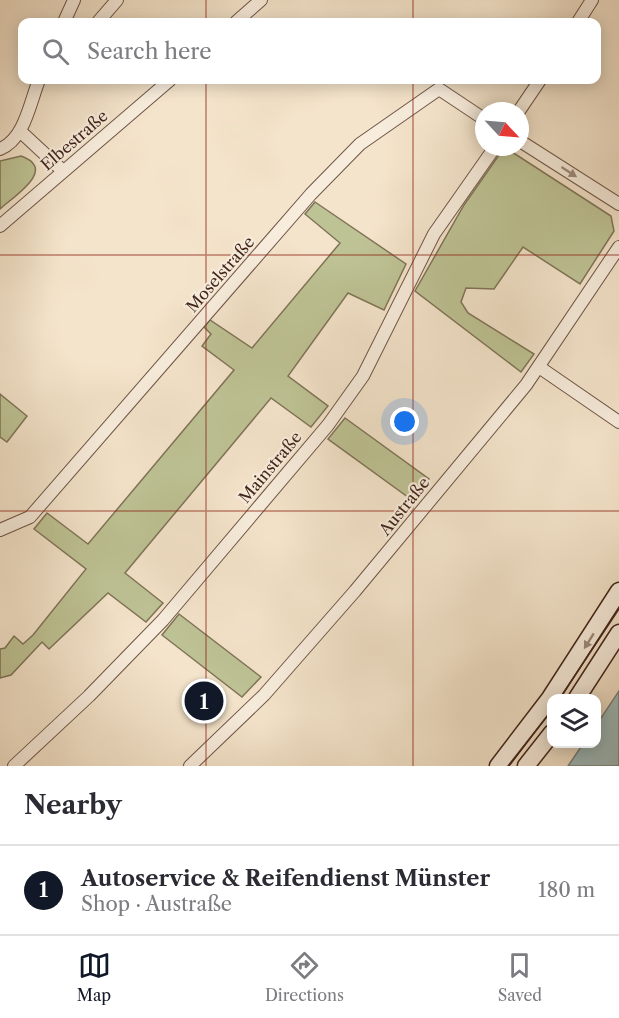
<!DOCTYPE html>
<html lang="en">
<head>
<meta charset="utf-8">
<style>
	:root { --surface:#fff; --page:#f2f2f3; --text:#2b2b33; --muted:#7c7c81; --line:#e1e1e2; --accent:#111827 }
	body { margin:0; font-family:"Libre Caslon Text",serif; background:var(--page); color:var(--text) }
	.controls { position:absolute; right:18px; bottom:18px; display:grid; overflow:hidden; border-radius:12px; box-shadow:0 3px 15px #0003 }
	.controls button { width:54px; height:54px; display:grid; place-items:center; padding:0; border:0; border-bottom:2px solid var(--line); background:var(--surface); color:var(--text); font:30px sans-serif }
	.compass { position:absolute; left:475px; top:102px; width:54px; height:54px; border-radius:50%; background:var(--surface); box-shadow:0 3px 15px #0003; rotate:116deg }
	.you { position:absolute; left:405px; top:422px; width:21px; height:21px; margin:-15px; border:4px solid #fff; border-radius:50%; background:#1a73e8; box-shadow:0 0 0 9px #1a73e833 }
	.badge { display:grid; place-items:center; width:39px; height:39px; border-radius:50%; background:var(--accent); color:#fff; font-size:20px; font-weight:700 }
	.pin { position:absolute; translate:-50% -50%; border:3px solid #fff; box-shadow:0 2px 6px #0006 }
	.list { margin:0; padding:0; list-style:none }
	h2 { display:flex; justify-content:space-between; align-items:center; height:78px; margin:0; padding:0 24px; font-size:26px }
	h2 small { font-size:20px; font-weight:400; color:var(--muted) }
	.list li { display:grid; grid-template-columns:39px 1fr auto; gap:18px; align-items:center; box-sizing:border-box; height:90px; padding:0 24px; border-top:2px solid var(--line) }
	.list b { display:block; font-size:22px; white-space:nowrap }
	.list p { margin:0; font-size:20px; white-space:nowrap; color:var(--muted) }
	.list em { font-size:20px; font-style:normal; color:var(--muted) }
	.icon { flex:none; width:33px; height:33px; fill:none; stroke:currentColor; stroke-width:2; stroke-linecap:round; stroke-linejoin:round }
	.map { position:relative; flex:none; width:619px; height:766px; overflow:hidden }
	.search { position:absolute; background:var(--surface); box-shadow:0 3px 15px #0003; left:18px; right:18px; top:18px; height:66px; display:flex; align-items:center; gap:15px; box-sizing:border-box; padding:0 21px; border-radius:12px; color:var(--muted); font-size:22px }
	.sheet { height:168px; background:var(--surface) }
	nav { display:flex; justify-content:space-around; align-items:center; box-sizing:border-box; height:84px; border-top:2px solid var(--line); background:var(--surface); font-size:16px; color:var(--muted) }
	nav a { display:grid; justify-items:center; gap:3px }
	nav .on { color:var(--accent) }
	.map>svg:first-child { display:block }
	.green { fill:#bec395; stroke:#807458; stroke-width:1.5 }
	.water { fill:#9ebdbe; stroke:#79807d; stroke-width:1.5 }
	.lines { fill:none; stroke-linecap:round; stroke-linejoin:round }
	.minor-casing { stroke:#6e5547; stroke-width:14 }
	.secondary-casing { stroke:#42251b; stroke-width:19 }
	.minor { stroke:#f8eddd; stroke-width:12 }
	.secondary { stroke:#f8eddd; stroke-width:16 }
	.tram { stroke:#42251b; stroke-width:1.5 }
	.oneway { fill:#9d897c }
	.grid { fill:none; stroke:#8f2418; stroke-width:1.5; stroke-opacity:0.55 }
	.labels { text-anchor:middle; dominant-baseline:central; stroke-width:4.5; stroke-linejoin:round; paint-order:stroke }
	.street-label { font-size:16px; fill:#42251b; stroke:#f8eddd }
</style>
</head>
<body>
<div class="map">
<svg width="619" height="766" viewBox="0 0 619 766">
	<rect width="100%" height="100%" fill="#f4e4cb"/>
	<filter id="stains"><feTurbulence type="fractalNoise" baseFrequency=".00333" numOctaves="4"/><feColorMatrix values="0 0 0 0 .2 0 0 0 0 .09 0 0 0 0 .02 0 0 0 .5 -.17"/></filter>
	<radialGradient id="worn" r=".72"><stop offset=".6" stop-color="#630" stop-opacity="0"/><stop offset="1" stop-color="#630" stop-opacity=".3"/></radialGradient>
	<!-- green -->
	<g class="green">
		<polygon points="512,152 611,216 614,231 580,284 523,247 494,289 466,288 461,302 468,313 534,354 521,372 415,291 464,205 499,155"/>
		<path d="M 21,156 C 58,169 14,196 0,209 L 0,161 Z"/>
		<polygon points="315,202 406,264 384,310 348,293 288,376 328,406 311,427 271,398 125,573 163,603 146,622 108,593 49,649 42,642 11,675 0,678 0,649 5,648 14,636 23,644 33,635 86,569 34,529 47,513 88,544 234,370 202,346 211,334 204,327 210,320 252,348 340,243 305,214"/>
		<polygon points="0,394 27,416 7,442 0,437"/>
		<polygon points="345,418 429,479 412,500 328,439"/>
		<polygon points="179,614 261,677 242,697 162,635"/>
	</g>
	<!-- water -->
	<polygon class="water" points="619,691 619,766 568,766 583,744 596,744 597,724"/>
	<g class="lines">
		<!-- minor casing -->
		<g class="minor-casing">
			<g id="minor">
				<polyline points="64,22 74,0"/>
				<polyline points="98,22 117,0"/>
				<polyline points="236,22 261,0"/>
				<polyline points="578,22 592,0"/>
				<polyline points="519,111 540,80"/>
				<polyline points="20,131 63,171"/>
				<polyline points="520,141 619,204"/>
				<path d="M 0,149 C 25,139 30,102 39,80"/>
				<polyline points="0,226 170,80"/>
				<polyline points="539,367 619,422"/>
				<polyline points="0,530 30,517 311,194 360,144 439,89 484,119"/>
				<polyline points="14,766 89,696 163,620 328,425 363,376 434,234 495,147"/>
				<polyline points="190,766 264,695 355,591 526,385 619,247"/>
			</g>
		</g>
		<!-- secondary casing -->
		<g class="secondary-casing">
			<g id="secondary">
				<polyline points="577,698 619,633"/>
				<polyline points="498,766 550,698 619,591"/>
				<polyline points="526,766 552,733"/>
			</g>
		</g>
		<!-- minor -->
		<use href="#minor" class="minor"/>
		<!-- secondary -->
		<use href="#secondary" class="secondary"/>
		<!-- tram -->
		<g class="tram">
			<polyline points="560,698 619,609"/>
			<polyline points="508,766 552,710"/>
		</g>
	</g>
	<!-- one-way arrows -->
	<defs><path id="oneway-solid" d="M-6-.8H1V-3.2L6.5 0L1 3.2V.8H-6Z" transform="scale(1.5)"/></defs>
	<g class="oneway">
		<use href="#oneway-solid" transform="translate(569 172) rotate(33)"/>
		<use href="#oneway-solid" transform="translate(589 641) rotate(122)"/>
	</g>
	<!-- grid -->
	<path class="grid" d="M 206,0 L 206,22M 413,0 L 413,22M 206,80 L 206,766M 413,80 L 413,766M 0,255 L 619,255M 0,511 L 619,511"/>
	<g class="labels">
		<!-- street labels -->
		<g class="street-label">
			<text transform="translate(74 140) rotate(-41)">Elbestraße</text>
			<text transform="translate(220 274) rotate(-49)">Moselstraße</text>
			<text transform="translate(270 467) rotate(-50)">Mainstraße</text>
			<text transform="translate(404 506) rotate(-51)">Austraße</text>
		</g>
	</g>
	<rect width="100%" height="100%" filter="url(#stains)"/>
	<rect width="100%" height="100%" fill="url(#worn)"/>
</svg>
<div class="controls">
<button><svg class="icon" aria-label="layers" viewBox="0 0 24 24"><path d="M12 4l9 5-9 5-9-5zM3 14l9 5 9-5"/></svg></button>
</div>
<svg class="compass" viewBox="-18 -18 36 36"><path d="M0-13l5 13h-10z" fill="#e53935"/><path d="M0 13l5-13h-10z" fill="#7c7c81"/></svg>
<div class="you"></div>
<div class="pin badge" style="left:204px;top:701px">1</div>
<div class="search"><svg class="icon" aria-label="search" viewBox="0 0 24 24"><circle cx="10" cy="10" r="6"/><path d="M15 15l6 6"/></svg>Search here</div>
</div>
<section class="sheet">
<h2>Nearby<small></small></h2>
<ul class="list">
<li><span class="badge">1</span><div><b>Autoservice &amp; Reifendienst Münster</b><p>Shop · Austraße</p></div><em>180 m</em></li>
</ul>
</section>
<nav>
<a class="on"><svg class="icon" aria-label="map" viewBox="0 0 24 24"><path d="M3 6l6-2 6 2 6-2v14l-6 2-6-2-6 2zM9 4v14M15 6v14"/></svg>Map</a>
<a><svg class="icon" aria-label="directions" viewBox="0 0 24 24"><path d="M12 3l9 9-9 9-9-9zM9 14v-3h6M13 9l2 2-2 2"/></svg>Directions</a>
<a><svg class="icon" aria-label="saved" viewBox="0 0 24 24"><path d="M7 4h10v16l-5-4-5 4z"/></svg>Saved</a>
</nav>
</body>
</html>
